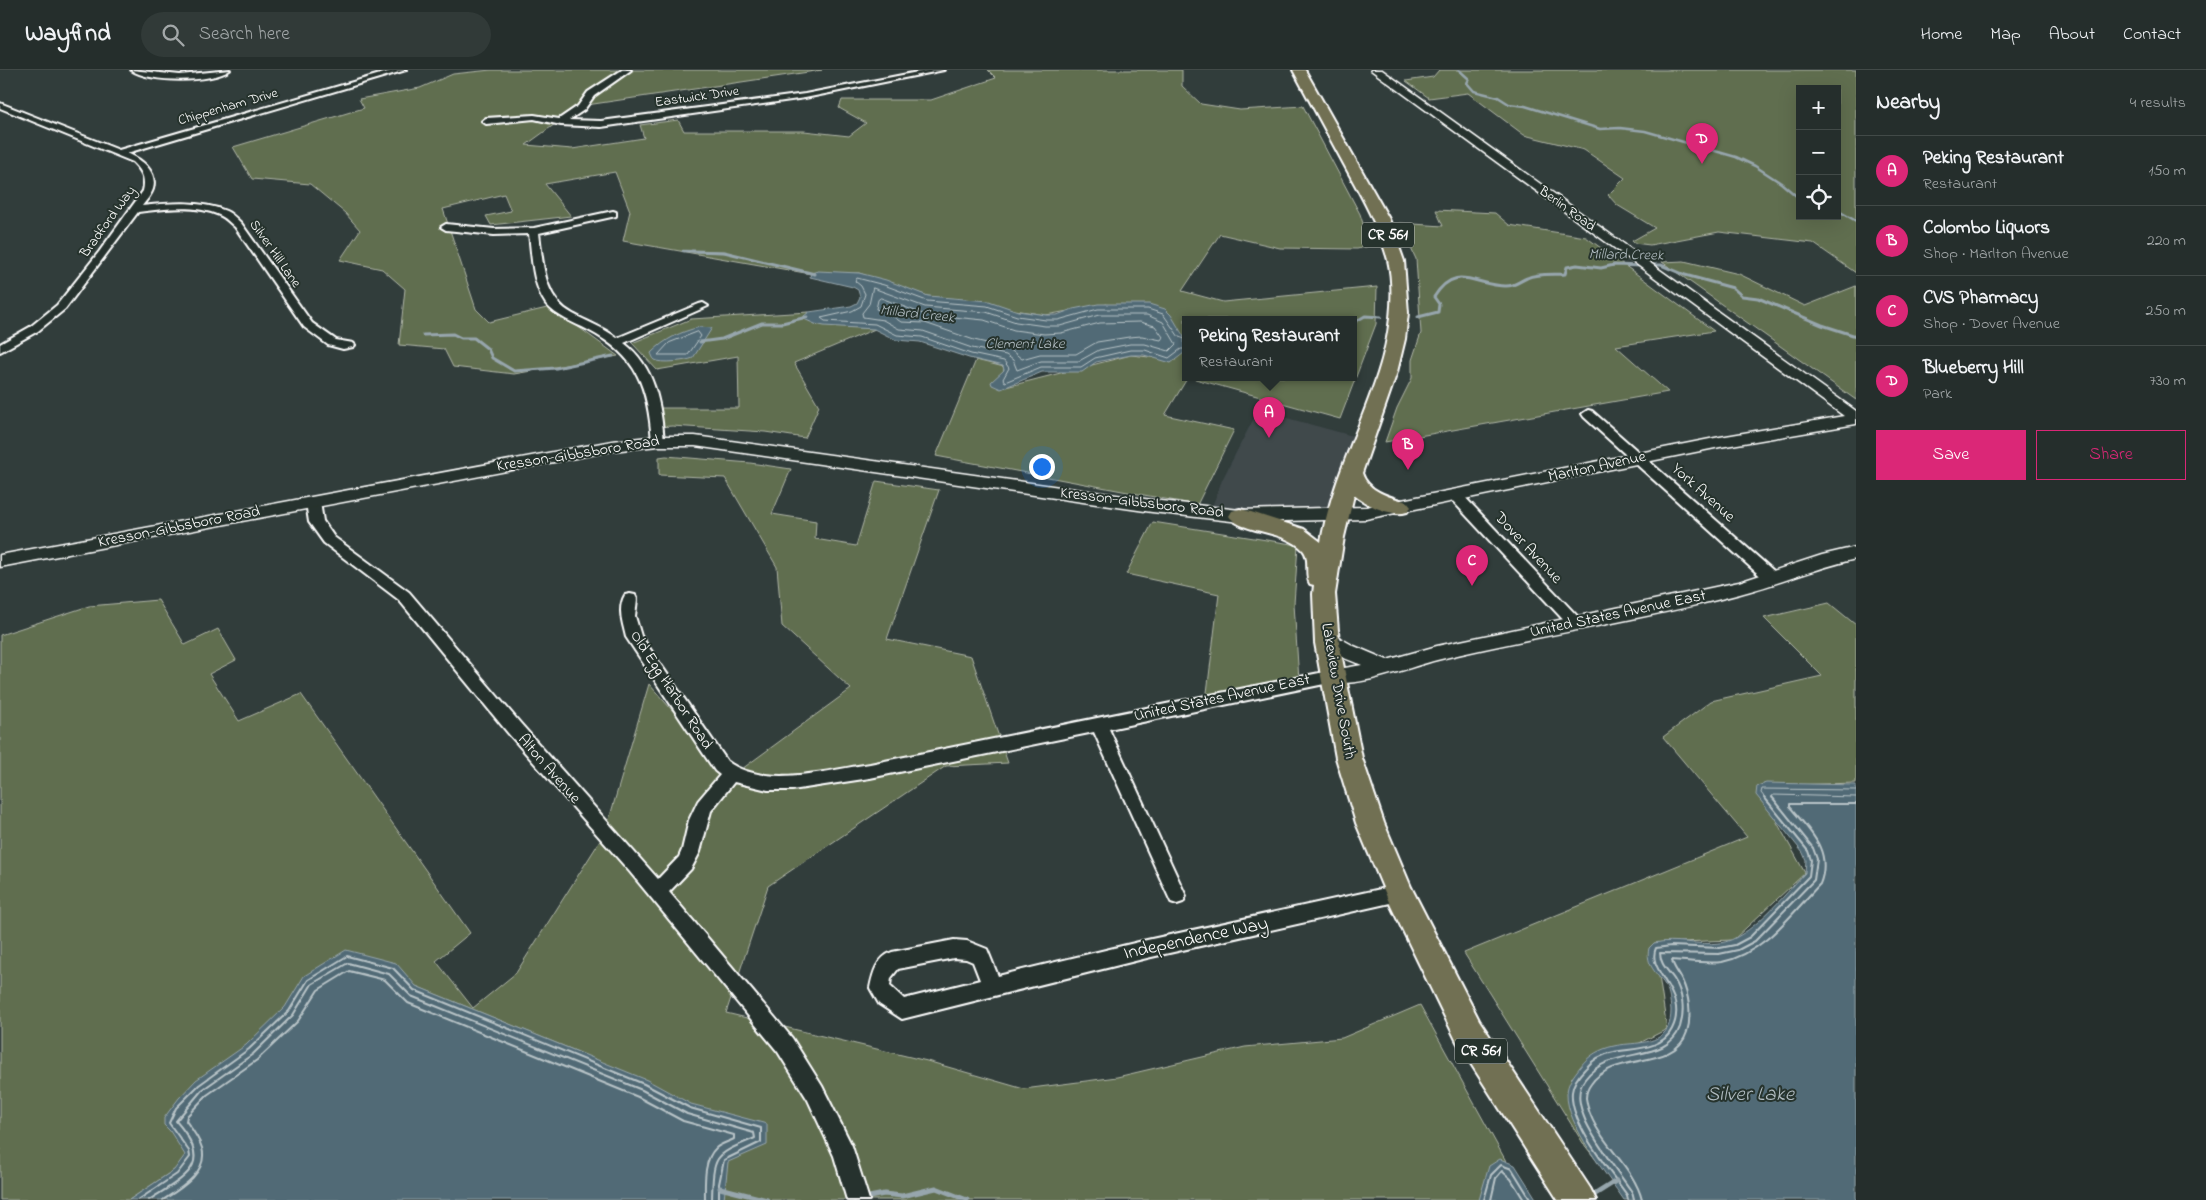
<!DOCTYPE html>
<html lang="en">
<head>
<meta charset="utf-8">
<style>
	:root { --surface:#252e2c; --page:#313a38; --text:#f1f3f6; --muted:#a3a8a9; --line:#424a48; --accent:#db2777 }
	body { margin:0; font-family:"Indie Flower",sans-serif; background:var(--page); color:var(--text) }
	.controls { position:absolute; right:15px; top:15px; display:grid; overflow:hidden; border-radius:0px; box-shadow:0 5px 20px #0002 }
	.controls button { width:45px; height:45px; display:grid; place-items:center; padding:0; border:0; border-bottom:1px solid var(--line); background:var(--surface); color:var(--text); font:25px sans-serif }
	.you { position:absolute; left:1041px; top:396px; width:18px; height:18px; margin:-12px; border:4px solid #fff; border-radius:50%; background:#1a73e8; box-shadow:0 0 0 8px #1a73e833 }
	.badge { display:grid; place-items:center; width:32px; height:32px; border-radius:50%; background:var(--accent); color:#fff; font-size:16px; font-weight:700 }
	.pin { position:absolute; translate:-50% -41px; filter:drop-shadow(0 1px 2px #0008) }
	.pin::after { content:''; position:absolute; top:26px; width:18px; height:15px; background:inherit; clip-path:polygon(0 0,100% 0,50% 100%) }
	.popup { position:absolute; left:1182px; top:246px; width:175px; height:65px; box-sizing:border-box; display:grid; place-content:center; border-radius:0px; background:var(--surface); filter:drop-shadow(0 1px 4px #0005); font-size:16px; white-space:nowrap; color:var(--muted) }
	.popup b { font-size:19px; color:var(--text) }
	.popup::after { content:''; position:absolute; left:50%; top:100%; margin-left:-10px; border:10px solid transparent; border-top-color:var(--surface) }
	.list { margin:0; padding:0; list-style:none }
	h2 { display:flex; justify-content:space-between; align-items:center; height:65px; margin:0; padding:0 20px; font-size:21px }
	h2 small { font-size:16px; font-weight:400; color:var(--muted) }
	.list li { display:grid; grid-template-columns:32px 1fr auto; gap:15px; align-items:center; box-sizing:border-box; height:70px; padding:0 20px; border-top:1px solid var(--line) }
	.list b { display:block; font-size:19px; white-space:nowrap }
	.list p { margin:0; font-size:16px; white-space:nowrap; color:var(--muted) }
	.list em { font-size:16px; font-style:normal; color:var(--muted) }
	.actions { display:flex; gap:10px; padding:15px 20px }
	.actions a { flex:1; padding:11px 0; border:1px solid var(--accent); border-radius:0px; text-align:center; font-size:18px; color:var(--accent) }
	.actions .main { background:var(--accent); color:#fff }
	.icon { flex:none; width:28px; height:28px; fill:none; stroke:currentColor; stroke-width:2; stroke-linecap:round; stroke-linejoin:round }
	.map { position:relative; flex:none; width:1856px; height:1130px; overflow:hidden }
	header { display:flex; align-items:center; gap:30px; box-sizing:border-box; height:70px; padding:0 25px; background:var(--surface); border-bottom:1px solid var(--line) }
	header strong { font-size:24px }
	nav { display:flex; gap:28px; margin-inline-start:auto; font-size:18px }
	.search { width:350px; height:45px; background:var(--page); display:flex; align-items:center; gap:12px; box-sizing:border-box; padding:0 18px; border-radius:28px; color:var(--muted); font-size:19px }
	main { display:flex }
	aside { flex:1; background:var(--surface) }
	.map>svg:first-child { display:block }
	.built { fill:#3f484b }
	.green { fill:#606e50; stroke:#b0b6a8; fill-rule:evenodd }
	.water { fill:#516b76; stroke:#97a6ad }
	.lines { fill:none; stroke-linecap:round; stroke-linejoin:round }
	.shore-far1 { stroke:#b9c4c8; stroke-width:1 }
	.shore { stroke:#b9c4c8; stroke-width:2 }
	.stream-far2 { stroke:#97a6ad; stroke-width:2.5 }
	.stream-far1 { stroke:#97a6ad; stroke-width:3 }
	.stream { stroke:#97a6ad; stroke-width:5 }
	.minor-casing { stroke:#fff; stroke-width:4 }
	.tertiary-casing { stroke:#fff; stroke-width:3 }
	.primary-casing { stroke:#fff; stroke-width:4 }
	.minor { fill:#26332d; fill-rule:evenodd }
	.tertiary { fill:#26332d; fill-rule:evenodd }
	.primary { fill:#716f52; fill-rule:evenodd }
	.labels { text-anchor:middle; dominant-baseline:central; stroke-width:4; stroke-linejoin:round; paint-order:stroke }
	.far-street-label { font-size:14px; fill:#fff; stroke:#26332d }
	.shield { fill:#26332d; stroke:#bec2c0; stroke-width:1 }
	.shield-label { font-size:15px; font-weight:bold; fill:#fff }
	.far-water-label { font-size:15px; font-style:italic; fill:#b1bcc1; stroke:#26332d }
	.street-label { font-size:16px; fill:#fff; stroke:#26332d }
	.near-street-label { font-size:19px; fill:#fff; stroke:#26332d }
	.near-water-label { font-size:21px; font-style:italic; fill:#b1bcc1; stroke:#26332d }
</style>
</head>
<body>
<header>
<strong>Wayfind</strong>
<div class="search"><svg class="icon" aria-label="search" viewBox="0 0 24 24"><circle cx="10" cy="10" r="6"/><path d="M15 15l6 6"/></svg>Search here</div>
<nav><a>Home</a><a>Map</a><a>About</a><a>Contact</a></nav>
</header>
<main>
<div class="map">
<svg width="1856" height="1130" viewBox="0 0 1856 1130">
	<rect width="100%" height="100%" fill="#313d3b"/>
	<filter id="ink" filterUnits="userSpaceOnUse"><feTurbulence type="fractalNoise" baseFrequency=".02" numOctaves="2"/><feDisplacementMap in="SourceGraphic" scale="10" xChannelSelector="R" yChannelSelector="G"/><feConvolveMatrix kernelMatrix="1 2 1 2 8 2 1 2 1" color-interpolation-filters="sRGB"/></filter>
	<g filter="url(#ink)">
		<!-- built -->
		<polygon class="built" points="1258,340 1364,369 1339,444 1210,442 1222,410"/>
		<!-- green -->
		<g class="green">
			<path d="M 491,0 L 822,0 L 580,36 L 526,75 L 572,79 L 644,68 L 640,55 L 678,50 L 684,61 L 804,61 L 849,66 L 866,53 L 839,38 L 842,30 L 931,30 L 996,8 L 988,0 L 1182,0 L 1182,16 L 1201,34 L 1240,40 L 1303,36 L 1360,144 L 1370,176 L 1357,179 L 1280,178 L 1220,164 L 1182,221 L 1223,232 L 1377,217 L 1376,254 L 1340,349 L 1188,307 L 1165,345 L 1234,360 L 1197,435 L 936,386 L 976,290 L 1004,297 L 1002,318 L 1131,285 L 1176,290 L 1107,234 L 1046,245 L 928,226 L 859,203 L 811,204 L 623,171 L 630,141 L 615,102 L 545,114 L 571,146 L 491,155 L 486,146 L 511,141 L 504,124 L 443,139 L 476,239 L 489,252 L 551,237 L 618,286 L 514,304 L 453,297 L 444,279 L 399,275 L 405,219 L 382,199 L 340,190 L 360,160 L 345,143 L 310,114 L 252,109 L 233,77 L 364,38 L 359,29 L 420,18 L 453,4 ZM 1185,249 L 1353,249 L 1353,307 L 1185,307 Z"/>
			<path d="M 1439,0 L 1856,0 L 1856,203 L 1813,173 L 1719,162 L 1650,175 L 1634,173 L 1632,171 L 1655,158 L 1617,135 L 1608,125 L 1625,108 L 1584,80 L 1524,65 L 1468,23 L 1429,28 L 1406,11 L 1433,7 ZM 1800,19 L 1837,19 L 1837,146 L 1800,146 Z"/>
			<polygon points="1436,140 1495,143 1509,155 1586,167 1714,261 1616,276 1668,322 1385,372 1397,338 1412,308 1412,290 1421,263 1416,189 1399,153 1443,156"/>
			<polygon points="1684,191 1739,204 1805,236 1856,216 1856,330 1662,192"/>
			<polygon points="809,242 815,254 875,259 794,293 819,336 805,368 765,362 672,356 657,357 656,338 739,338 738,286 657,300 632,273 691,249"/>
			<polygon points="666,386 750,393 791,399 772,444 816,451 815,469 856,476 876,411 939,420 887,569 971,586 1008,693 946,696 768,816 726,943 927,991 1024,1019 1117,1007 1245,977 1342,968 1420,935 1512,1102 1532,1130 723,1130 719,1056 578,982 359,893 189,1090 129,1130 0,1130 0,565 89,536 158,530 185,575 218,559 236,590 209,604 239,651 301,624 470,863 436,891 473,938 516,903 605,763 649,614 731,707 851,619 782,556 777,497 725,408 659,405 659,387"/>
			<polygon points="1153,452 1298,475 1294,534 1299,611 1206,631 1219,524 1126,504"/>
			<polygon points="1829,533 1856,555 1856,713 1757,716 1805,803 1733,870 1654,873 1667,959 1571,1008 1623,1125 1583,1073 1464,883 1747,767 1663,667 1711,631 1822,606 1764,548"/>
		</g>
		<!-- water -->
		<g class="water">
			<polygon points="818,201 859,203 886,210 928,226 989,231 1018,241 1046,245 1057,245 1073,239 1098,234 1149,234 1165,239 1171,245 1184,267 1184,283 1171,293 1144,285 1131,285 1096,292 1082,302 1042,302 1001,319 992,315 991,312 1004,300 1003,296 969,288 920,272 896,270 874,259 824,256 815,254 804,249 804,246 809,242 851,236 857,233 860,227 858,220 853,217 810,207 811,203"/>
			<path d="M 700,257 L 712,258 L 693,288 C 687,291 661,294 655,290 C 653,289 652,285 651,283 C 665,269 680,262 700,257 Z"/>
			<path d="M 1766,713 L 1856,715 L 1856,1130 L 1624,1130 C 1607,1105 1566,1054 1567,1024 C 1567,1013 1574,1005 1580,997 C 1589,985 1600,979 1614,976 C 1631,972 1657,976 1667,959 C 1670,953 1671,947 1671,940 C 1670,931 1670,923 1665,915 C 1657,903 1645,895 1649,878 L 1654,873 C 1676,868 1698,876 1720,873 C 1750,869 1784,825 1805,803 L 1806,790 L 1803,783 L 1756,725 L 1757,716 Z"/>
			<polygon points="346,880 396,893 416,916 647,1010 691,1034 767,1054 767,1075 728,1092 724,1130 129,1130 174,1100 185,1085 170,1061 164,1055 164,1048 179,1028 196,1010 246,975 285,937 304,906"/>
			<polygon points="1500,1089 1515,1095 1537,1130 1479,1130 1489,1096"/>
		</g>
		<g class="lines">
			<!-- shore-far1 -->
			<g class="shore-far1">
				<polygon points="873,218 925,237 986,242 1016,252 1045,256 1060,256 1099,245 1147,245 1163,252 1176,274 1169,281 1145,274 1130,274 1099,280 1079,291 1041,291 1017,300 1013,290 1006,285 972,278 923,261 899,259 883,250 863,247 862,243 869,234"/>
				<polygon points="881,228 923,244 984,250 1014,260 1044,264 1061,263 1100,253 1140,252 1155,256 1163,267 1161,270 1142,266 1129,267 1097,272 1076,284 1040,284 1022,289 1008,278 974,270 925,253 901,252 888,243 876,239 878,230"/>
				<polygon points="698,262 701,266 688,285 658,285 669,273"/>
				<polyline points="1185,269 1179,267 1163,244 1148,239 1098,239 1058,250 1046,250 1017,246 987,236 927,231 884,215 857,208 855,211 861,216 865,224 861,236 852,241 821,248 825,251 875,254 897,265 922,267 971,284 1004,291 1009,298 1003,309 1005,312 1041,297 1081,297 1095,288 1130,280 1145,280 1169,288 1181,279 1185,279"/>
				<polyline points="1765,728 1761,723 1762,719 1856,720"/>
				<polyline points="1772,728 1773,725 1856,727"/>
			</g>
			<!-- shore -->
			<g class="shore">
				<polyline points="138,1130 177,1104 190,1087 189,1081 169,1053 176,1038 199,1015 249,979 289,941 308,910 347,886 393,898 414,920 644,1014 690,1038 761,1058 761,1072 724,1090 719,1114 719,1130"/>
				<path d="M 149,1130 C 188,1105 214,1095 176,1051 L 202,1020 L 253,984 L 293,945 L 312,914 L 348,893 L 389,904 L 411,926 L 642,1020 L 687,1044 L 754,1063 L 755,1068 C 715,1085 713,1083 712,1130"/>
				<path d="M 163,1130 C 180,1119 209,1102 202,1078 C 199,1068 192,1059 186,1051 L 187,1046 L 207,1025 L 257,990 L 298,951 L 318,920 L 349,901 L 385,910 L 408,933 L 638,1027 L 683,1051 L 734,1065 L 734,1069 C 728,1072 720,1074 716,1078 C 703,1090 705,1114 705,1130"/>
				<polyline points="1484,1130 1491,1105 1501,1095 1512,1099 1531,1130"/>
				<polyline points="1491,1130 1496,1108 1502,1101 1511,1109 1524,1130"/>
				<path d="M 1628,1130 L 1627,1125 C 1610,1101 1569,1053 1572,1022 C 1573,1013 1579,1005 1585,999 C 1593,989 1602,984 1614,982 C 1634,978 1662,980 1672,959 C 1690,923 1645,901 1656,878 L 1671,876 L 1720,878 L 1735,875 L 1750,867 L 1809,806 L 1811,790 L 1808,781 L 1764,727"/>
				<path d="M 1634,1130 L 1632,1122 C 1616,1099 1598,1077 1586,1052 C 1580,1038 1575,1022 1585,1009 C 1611,974 1667,995 1680,957 C 1685,941 1683,923 1674,909 C 1668,900 1660,894 1660,883 L 1719,884 L 1738,880 L 1755,871 L 1814,810 L 1817,789 L 1813,778 L 1772,727"/>
				<path d="M 1642,1130 C 1633,1093 1591,1068 1586,1028 C 1586,1022 1588,1018 1591,1014 C 1613,981 1675,1001 1687,962 C 1692,946 1689,925 1682,910 C 1679,903 1673,897 1672,890 C 1688,891 1707,894 1722,892 C 1764,884 1792,843 1820,814 C 1833,781 1810,761 1790,737 L 1790,734 L 1856,734"/>
			</g>
			<!-- stream-far2 -->
			<g class="stream-far2">
				<polyline points="1459,0 1469,9 1467,13 1474,21 1498,27 1509,34 1525,36 1600,59 1620,58 1645,61 1736,87 1755,96 1781,113 1800,129"/>
				<polyline points="1837,140 1856,151"/>
				<polyline points="683,181 726,182"/>
			</g>
			<!-- stream-far1 -->
			<g class="stream-far1">
				<polyline points="692,181 724,182 815,204"/>
				<polyline points="1649,195 1661,195 1685,205 1733,218 1742,226 1758,228 1822,255 1856,266"/>
				<path d="M 1418,247 L 1438,242 L 1439,234 L 1434,227 C 1456,192 1475,216 1506,216 C 1516,216 1519,211 1527,208 C 1537,203 1554,205 1565,204 L 1567,197 L 1577,195 L 1601,198 L 1614,195 L 1642,196"/>
				<polyline points="1304,249 1311,249"/>
				<polyline points="1353,253 1365,246 1381,247"/>
				<polyline points="423,265 453,264 461,268 474,268 488,279 492,288 514,301 556,298 613,286"/>
				<polyline points="700,272 722,269 762,253 782,253 807,247"/>
			</g>
			<!-- stream -->
			<g class="stream">
				<polyline points="720,1118 767,1130"/>
				<polyline points="854,1130 884,1124 902,1126 936,1118 967,1130"/>
				<polyline points="1586,1130 1616,1111"/>
			</g>
			<!-- minor casing -->
			<g class="minor-casing">
				<g id="minor">
					<path d="M 131,0 L 180,5 L 230,0 C 212,13 149,13 131,0 Z"/>
					<path d="M 394,0 L 406,0 L 127,83 C 141,89 158,101 153,119 C 151,125 146,131 142,136 C 168,133 200,130 226,141 C 231,143 237,149 241,153 L 312,253 L 336,270 L 353,273 L 355,275 L 353,277 L 343,279 L 328,275 L 304,257 L 235,157 C 230,153 225,147 219,145 C 195,134 163,139 138,142 L 65,239 L 38,261 L 0,282 L 0,274 L 30,257 L 57,235 L 99,182 L 143,121 C 146,108 142,101 133,92 L 0,38 L 0,33 L 119,80 Z"/>
					<polygon points="622,0 631,0 594,26 584,40 569,50 601,51 805,24 928,0 944,0 805,28 601,57 561,55 534,49 486,54 482,51 486,48 534,45 559,49 578,36 588,22"/>
					<path d="M 613,141 L 616,142 L 616,146 L 539,163 C 543,193 543,228 573,244 C 588,252 604,258 617,268 L 699,234 L 703,233 L 708,236 L 624,273 C 655,296 661,335 664,371 L 658,375 L 652,371 C 648,317 638,286 588,260 C 573,252 557,247 546,234 C 532,214 532,187 529,164 L 494,165 L 446,160 L 441,157 L 446,154 L 494,159 L 534,158 Z"/>
					<polygon points="1588,340 1592,341 1777,504 1779,508 1777,512 1767,512 1584,347 1582,344"/>
					<polygon points="1456,422 1461,423 1580,549 1582,553 1580,557 1575,559 1570,557 1451,429 1449,426"/>
					<path d="M 313,428 L 320,432 L 323,451 L 334,467 L 409,522 L 520,653 L 658,809 L 679,787 L 682,780 L 689,750 L 698,731 L 720,705 L 715,701 L 626,567 C 623,553 617,539 625,525 L 630,524 L 635,525 L 637,529 L 635,546 L 641,566 L 727,691 C 763,719 829,700 870,694 L 1334,600 L 1339,602 L 1342,606 L 1339,610 L 1334,612 L 1109,659 L 1186,826 L 1183,832 L 1177,834 L 1171,832 L 1094,662 L 870,708 L 792,720 L 768,720 L 734,712 L 711,741 L 700,782 L 691,799 L 669,822 L 792,968 L 822,1016 L 852,1076 L 869,1130 L 847,1130 L 834,1086 L 808,1030 L 778,982 L 630,802 L 508,663 L 399,530 L 324,473 L 309,452 L 306,432 Z"/>
					<path d="M 1399,815 L 1405,817 L 1408,823 L 1405,829 L 1399,831 L 1147,888 L 902,949 L 879,934 L 870,918 C 873,903 877,888 892,882 L 954,870 L 967,871 L 987,879 L 998,906 L 1147,870 ZM 954,888 L 966,889 L 973,892 L 980,910 L 904,929 L 890,916 L 891,908 L 898,899 Z"/>
				</g>
			</g>
			<!-- tertiary casing -->
			<g class="tertiary-casing">
				<g id="tertiary">
					<polygon points="1371,0 1382,0 1856,341 1856,354 1720,377 1366,449 1240,452 1152,442 695,376 658,376 612,381 0,497 0,485 612,371 658,366 695,366 1152,430 1240,440 1366,437 1720,367 1844,346"/>
					<path d="M 1856,477 L 1856,489 C 1816,498 1779,514 1740,524 C 1640,551 1537,565 1437,590 C 1409,597 1355,620 1327,611 L 1324,606 L 1327,601 L 1362,595 C 1347,589 1325,582 1318,568 L 1320,563 L 1327,561 L 1354,576 L 1387,590 L 1437,576 L 1739,512 L 1822,485 Z"/>
				</g>
			</g>
			<!-- primary casing -->
			<g class="primary-casing">
				<path id="primary" d="M 1293,0 L 1305,0 L 1389,149 L 1404,191 L 1408,243 L 1405,269 L 1397,302 L 1362,403 C 1368,422 1390,427 1407,432 L 1411,437 L 1407,442 C 1391,447 1367,435 1354,425 L 1344,467 L 1335,524 L 1339,573 L 1362,688 L 1384,753 L 1411,817 L 1479,950 L 1590,1118 L 1596,1130 L 1558,1130 L 1457,972 L 1389,832 L 1356,753 L 1336,688 L 1315,573 L 1313,524 L 1314,515 L 1310,514 C 1304,504 1311,489 1303,480 C 1285,460 1240,463 1229,446 L 1232,441 L 1240,439 L 1248,441 L 1304,459 L 1321,472 C 1331,413 1360,359 1378,303 C 1389,270 1396,224 1388,190 C 1379,158 1363,129 1347,100 C 1329,67 1311,33 1293,0 Z"/>
			</g>
			<!-- minor -->
			<use href="#minor" class="minor"/>
			<!-- tertiary -->
			<use href="#tertiary" class="tertiary"/>
			<!-- primary -->
			<use href="#primary" class="primary"/>
		</g>
	</g>
	<g class="labels">
		<!-- far-street labels -->
		<g class="far-street-label">
			<text transform="translate(697 27) rotate(-8)">Eastwick Drive</text>
			<text transform="translate(228 37) rotate(-16)">Chippenham Drive</text>
			<text transform="translate(1567 139) rotate(36)">Berlin Road</text>
			<text transform="translate(108 152) rotate(-54)">Bradford Way</text>
			<text transform="translate(275 184) rotate(55)">Silver Hill Lane</text>
		</g>
		<!-- shield labels -->
		<g class="shield">
			<rect x="1362" y="152.5" width="52" height="25" rx="4"/>
			<rect x="1455" y="968.5" width="52" height="25" rx="4"/>
		</g>
		<g class="shield-label">
			<text x="1388" y="165">CR 561</text>
			<text x="1481" y="981">CR 561</text>
		</g>
		<!-- far-water labels -->
		<g class="far-water-label">
			<text transform="translate(1626 185) rotate(1)">Millard Creek</text>
			<text transform="translate(917 244) rotate(6)">Millard Creek</text>
			<text x="1025" y="274">Clement Lake</text>
		</g>
		<!-- street labels -->
		<g class="street-label">
			<text transform="translate(578 384) rotate(-9)">Kresson-Gibbsboro Road</text>
			<text transform="translate(1597 397) rotate(-12)">Marlton Avenue</text>
			<text transform="translate(1703 423) rotate(42)">York Avenue</text>
			<text transform="translate(1142 433) rotate(7)">Kresson-Gibbsboro Road</text>
			<text transform="translate(179 457) rotate(-11)">Kresson-Gibbsboro Road</text>
			<text transform="translate(1528 478) rotate(47)">Dover Avenue</text>
			<text transform="translate(1618 544) rotate(-12)">United States Avenue East</text>
			<text transform="translate(671 620) rotate(57)">Old Egg Harbor Road</text>
			<text transform="translate(1338 621) rotate(80)">Lakeview Drive South</text>
			<text transform="translate(1222 628) rotate(-12)">United States Avenue East</text>
			<text transform="translate(549 699) rotate(49)">Alton Avenue</text>
		</g>
		<!-- near-street labels -->
		<g class="near-street-label">
			<text transform="translate(1196 869) rotate(-12)">Independence Way</text>
		</g>
		<!-- near-water labels -->
		<g class="near-water-label">
			<text x="1750" y="1025">Silver Lake</text>
		</g>
	</g>
</svg>
<div class="controls">
<button>+</button>
<button>−</button>
<button><svg class="icon" aria-label="locate" viewBox="0 0 24 24"><circle cx="12" cy="12" r="6"/><path d="M12 2v4M12 18v4M2 12h4M18 12h4"/></svg></button>
</div>
<div class="you"></div>
<div class="pin badge" style="left:1269px;top:368px">A</div>
<div class="popup"><b>Peking Restaurant</b>Restaurant</div>
<div class="pin badge" style="left:1408px;top:400px">B</div>
<div class="pin badge" style="left:1472px;top:516px">C</div>
<div class="pin badge" style="left:1702px;top:94px">D</div>
</div>
<aside>
<h2>Nearby<small>4 results</small></h2>
<ul class="list">
<li><span class="badge">A</span><div><b>Peking Restaurant</b><p>Restaurant</p></div><em>150 m</em></li>
<li><span class="badge">B</span><div><b>Colombo Liquors</b><p>Shop · Marlton Avenue</p></div><em>220 m</em></li>
<li><span class="badge">C</span><div><b>CVS Pharmacy</b><p>Shop · Dover Avenue</p></div><em>250 m</em></li>
<li><span class="badge">D</span><div><b>Blueberry Hill</b><p>Park</p></div><em>730 m</em></li>
</ul>
<div class="actions"><a class="main">Save</a><a>Share</a></div>
</aside>
</main>
</body>
</html>
